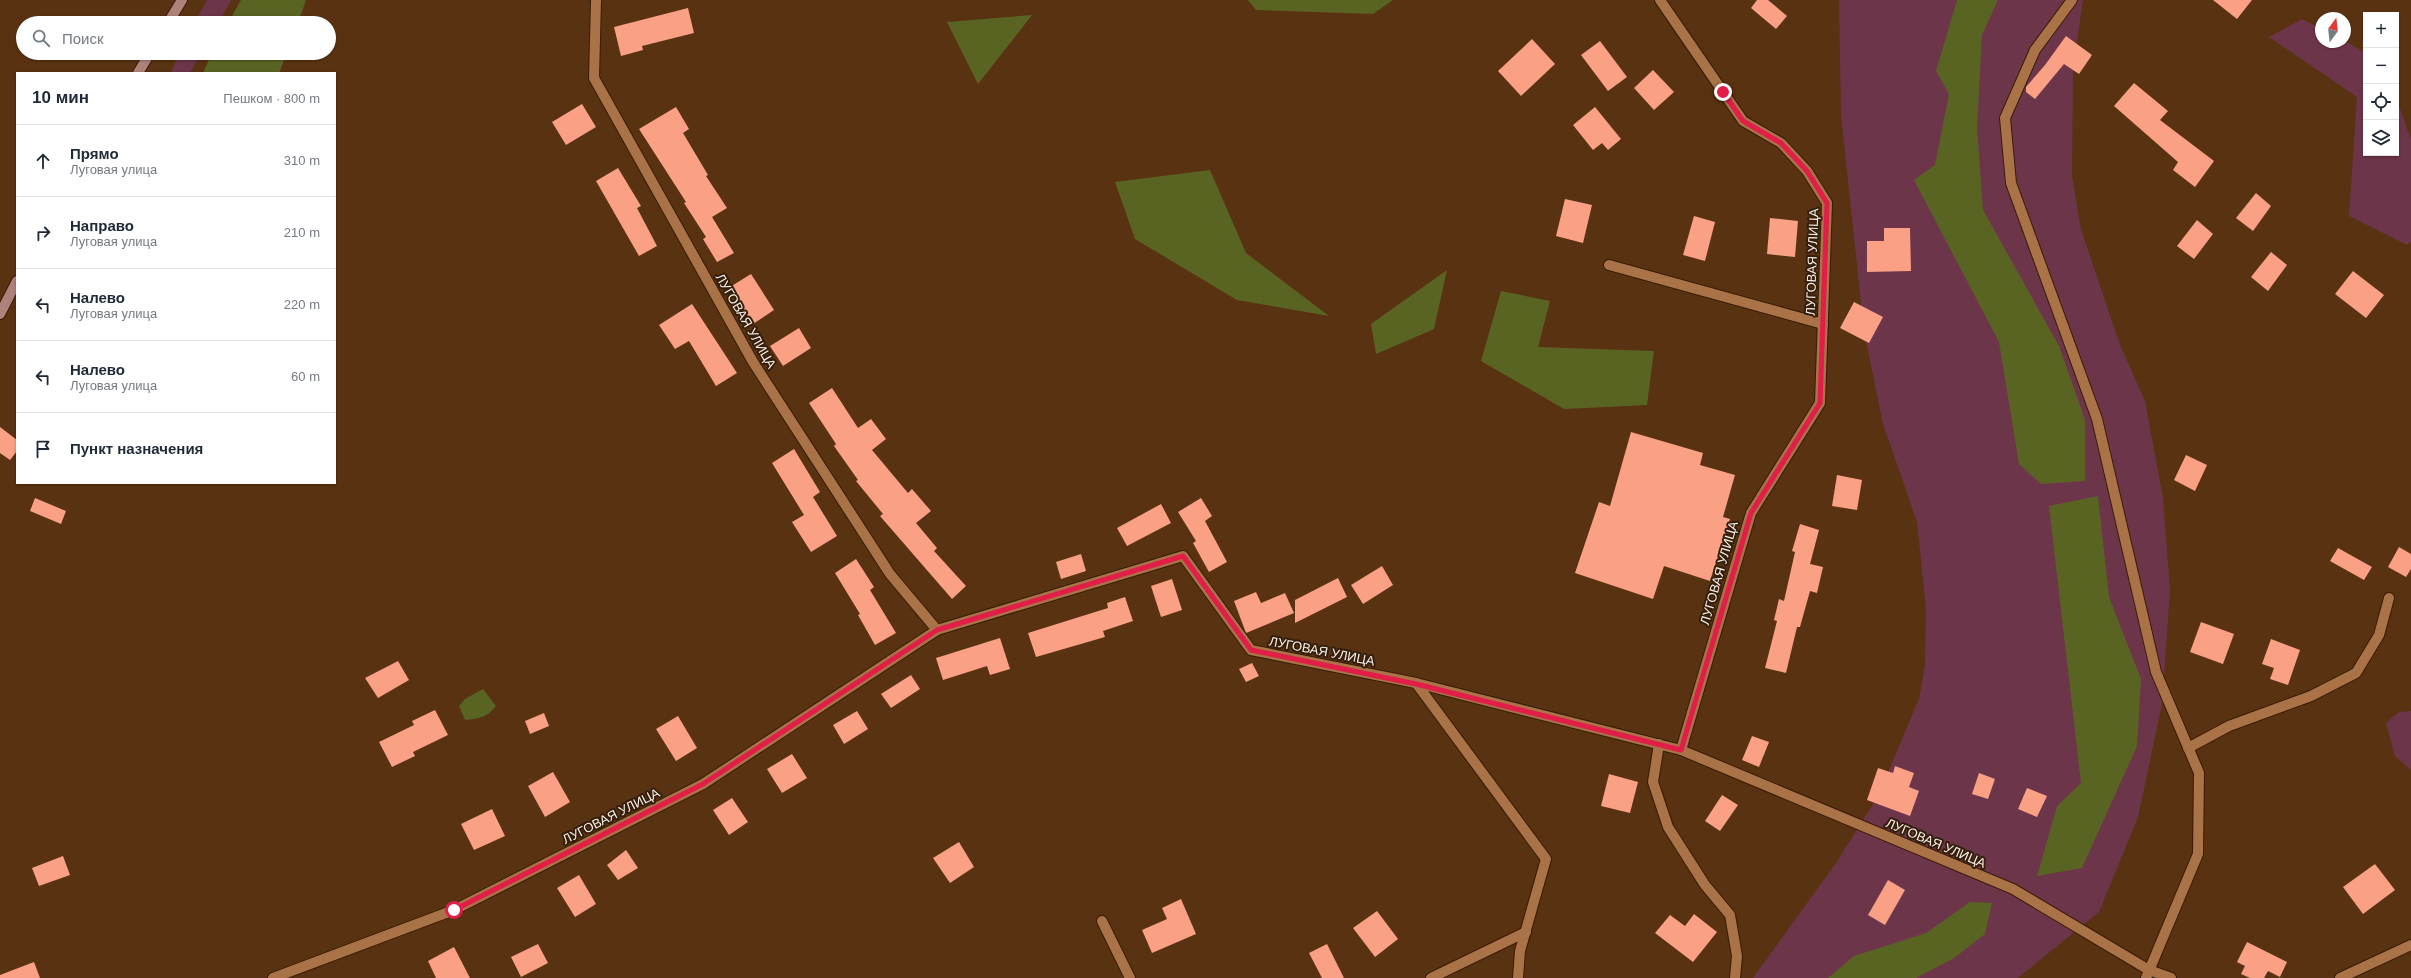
<!DOCTYPE html>
<html lang="ru">
<head>
<meta charset="utf-8">
<style>
	:root { --surface:#fff; --page:#f2f2f3; --text:#1f2937; --muted:#747a83; --line:#e0e1e3 }
	body { margin:0; font-family:Helvetica,sans-serif; background:var(--page); color:var(--text) }
	.controls { position:absolute; right:12px; top:12px; display:grid; overflow:hidden; border-radius:0px; box-shadow:0 1px 3px #0004 }
	.controls button { width:36px; height:36px; display:grid; place-items:center; padding:0; border:0; border-bottom:1px solid var(--line); background:var(--surface); color:var(--text); font:20px sans-serif }
	.compass { position:absolute; left:2315px; top:12px; width:36px; height:36px; border-radius:50%; background:var(--surface); box-shadow:0 1px 3px #0004; rotate:15deg }
	.stop { position:absolute; width:12px; height:12px; margin:-9px; border:3px solid #e11d48; border-radius:50%; background:#fff }
	.stop.end { background:#e11d48; border-color:#fff; box-shadow:0 1px 4px #0008 }
	.list { margin:0; padding:0; list-style:none }
	h2 { display:flex; justify-content:space-between; align-items:center; height:52px; margin:0; padding:0 16px; font-size:17px }
	h2 small { font-size:13px; font-weight:400; color:var(--muted) }
	.list li { display:grid; grid-template-columns:26px 1fr auto; gap:12px; align-items:center; box-sizing:border-box; height:72px; padding:0 16px; border-top:1px solid var(--line) }
	.list b { display:block; font-size:15px; white-space:nowrap }
	.list p { margin:0; font-size:13px; white-space:nowrap; color:var(--muted) }
	.list em { font-size:13px; font-style:normal; color:var(--muted) }
	.icon { flex:none; width:22px; height:22px; fill:none; stroke:currentColor; stroke-width:2; stroke-linecap:round; stroke-linejoin:round }
	.map { position:relative; flex:none; width:2411px; height:978px; overflow:hidden }
	.search { position:absolute; background:var(--surface); box-shadow:0 1px 3px #0004; left:16px; top:16px; width:320px; height:44px; display:flex; align-items:center; gap:10px; box-sizing:border-box; padding:0 14px; border-radius:22px; color:var(--muted); font-size:15px }
	.panel { position:absolute; background:var(--surface); box-shadow:0 1px 3px #0004; left:16px; top:72px; width:320px; height:412px; border-radius:0px }
	.map>svg:first-child { display:block }
	.green { fill:#6d354a }
	.water { fill:#5a6422 }
	.building { fill:#f9a085 }
	.lines { fill:none; stroke-linecap:round; stroke-linejoin:round }
	.street-casing { stroke:#371c05; stroke-width:12 }
	.secondary-casing { stroke:#371c05; stroke-width:12 }
	.street { stroke:#a97247; stroke-width:10 }
	.secondary { stroke:#af817b; stroke-width:10 }
	.route { stroke:#e11d48; stroke-width:5 }
	.labels { text-anchor:middle; dominant-baseline:central; stroke-width:4; stroke-linejoin:round; paint-order:stroke }
	.street-label { font-size:13px; fill:#fbeee5; stroke:#341e0c }
</style>
</head>
<body>
<div class="map">
<svg width="2411" height="978" viewBox="0 0 2411 978">
	<rect width="100%" height="100%" fill="#593211"/>
	<!-- green -->
	<g class="green">
		<polygon points="207,0 231,0 218,23 194,23"/>
		<polygon points="1839,0 2083,0 2073,69 2072,176 2081,229 2120,345 2145,401 2163,498 2170,590 2162,704 2138,817 2099,912 2018,978 1753,978 1836,863 1878,796 1919,699 1925,664 1926,609 1917,522 1883,424 1864,331 1841,115"/>
		<polygon points="2302,19 2321,29 2321,42 2345,41 2366,53 2366,153 2396,153 2396,97 2411,140 2411,241 2407,245 2349,216 2357,97 2269,37"/>
		<polygon points="179,53 201,53 190,73 171,73"/>
		<polygon points="2411,711 2411,770 2395,756 2386,723 2399,712"/>
	</g>
	<!-- water -->
	<g class="water">
		<polygon points="241,0 306,0 298,23 228,23"/>
		<polygon points="1248,0 1393,0 1373,14 1256,10"/>
		<polygon points="1957,0 1998,0 1982,35 1977,127 1983,210 2059,346 2085,420 2085,481 2041,484 2019,464 1999,342 1914,180 1935,165 1949,94 1936,71"/>
		<polygon points="1032,15 978,84 947,22"/>
		<polygon points="212,53 287,53 279,73 203,73"/>
		<polygon points="1210,170 1246,253 1329,316 1237,300 1135,239 1115,182"/>
		<polygon points="1447,270 1434,329 1376,354 1371,324"/>
		<polygon points="1501,291 1550,301 1538,347 1654,351 1647,405 1564,409 1481,361"/>
		<polygon points="2098,496 2109,597 2141,679 2137,746 2082,868 2037,876 2057,806 2081,783 2049,506"/>
		<path d="M 483,689 L 496,706 C 488,717 478,719 465,720 L 459,706 L 465,699 Z"/>
		<polygon points="1970,902 1992,903 1985,934 1954,958 1916,978 1828,978 1854,956 1926,933"/>
	</g>
	<!-- building -->
	<g class="building">
		<polygon points="1757,0 1768,0 1787,16 1776,29 1751,8"/>
		<polygon points="2213,0 2252,0 2237,19"/>
		<polygon points="688,8 694,33 642,46 643,50 621,56 614,27"/>
		<polygon points="2066,36 2092,55 2079,74 2064,64 2035,99 2026,92 2026,87 2045,65"/>
		<polygon points="1532,39 1555,64 1521,96 1498,71"/>
		<polygon points="1600,41 1627,77 1608,91 1581,55"/>
		<polygon points="1653,70 1674,92 1654,110 1634,88"/>
		<polygon points="2134,83 2168,111 2160,120 2214,161 2195,187 2173,170 2178,162 2114,106"/>
		<polygon points="582,104 596,127 566,145 552,122"/>
		<polygon points="676,107 689,129 683,133 708,175 706,176 727,208 712,217 734,253 717,262 703,239 706,237 684,203 686,202 639,129"/>
		<polygon points="1595,107 1621,139 1608,150 1602,143 1593,150 1573,125"/>
		<polygon points="618,168 641,206 637,208 657,246 639,256 596,181"/>
		<polygon points="2256,193 2271,206 2253,231 2236,218"/>
		<polygon points="1565,199 1592,205 1583,243 1556,236"/>
		<polygon points="1694,216 1715,222 1705,261 1683,255"/>
		<polygon points="1770,218 1798,221 1795,257 1767,254"/>
		<polygon points="2197,220 2213,234 2194,259 2177,246"/>
		<polygon points="1884,228 1910,228 1911,271 1867,272 1867,241 1884,241"/>
		<polygon points="2271,252 2287,265 2268,291 2251,277"/>
		<polygon points="2353,271 2384,295 2366,318 2335,294"/>
		<polygon points="751,274 774,310 753,324 730,287"/>
		<polygon points="1854,302 1883,317 1869,343 1840,328"/>
		<polygon points="692,304 737,373 716,386 689,341 675,349 659,325"/>
		<polygon points="799,328 811,348 783,366 770,346"/>
		<polygon points="832,388 858,428 871,419 886,439 872,450 908,493 912,489 931,511 916,523 937,548 934,551 966,586 952,599 880,516 883,514 856,481 858,480 834,446 836,444 809,403"/>
		<polygon points="0,427 17,440 17,451 10,460 0,453"/>
		<polygon points="1631,432 1703,453 1700,465 1735,475 1723,517 1730,519 1710,581 1664,566 1653,599 1575,573 1599,502 1610,506"/>
		<polygon points="794,449 820,492 813,497 837,536 811,552 792,522 804,515 772,463"/>
		<polygon points="2186,455 2207,465 2195,491 2174,480"/>
		<polygon points="1837,475 1862,480 1857,510 1832,506"/>
		<polygon points="35,498 66,511 61,524 30,511"/>
		<polygon points="1201,498 1212,516 1205,521 1227,562 1209,572 1193,543 1196,541 1178,512"/>
		<polygon points="1161,504 1171,523 1127,546 1117,528"/>
		<polygon points="1800,524 1819,530 1810,564 1823,567 1817,593 1810,591 1800,627 1797,627 1786,673 1765,668 1777,621 1774,620 1779,599 1784,601 1795,552 1792,551"/>
		<polygon points="2399,547 2411,554 2411,569 2406,577 2388,567"/>
		<polygon points="2338,548 2372,567 2364,580 2330,561"/>
		<polygon points="1081,554 1086,571 1061,579 1056,562"/>
		<polygon points="856,559 874,587 870,590 896,633 875,645 858,615 860,614 835,573"/>
		<polygon points="1382,566 1393,585 1363,604 1351,585"/>
		<polygon points="1338,578 1347,597 1295,623 1295,600"/>
		<polygon points="1172,579 1182,610 1161,617 1151,586"/>
		<polygon points="1256,592 1261,603 1285,593 1294,613 1246,633 1234,601"/>
		<polygon points="1125,597 1133,621 1103,631 1105,637 1036,657 1028,633 1108,608 1107,603"/>
		<polygon points="2201,622 2234,634 2223,664 2190,652"/>
		<polygon points="1000,638 1010,669 990,675 987,666 943,680 936,658"/>
		<polygon points="2271,639 2300,650 2288,685 2270,679 2274,668 2262,664"/>
		<polygon points="398,661 409,680 378,698 365,678"/>
		<polygon points="1252,663 1259,676 1246,682 1239,669"/>
		<polygon points="911,675 920,689 891,708 881,694"/>
		<polygon points="435,710 448,735 413,752 415,756 392,767 379,742 414,725 412,721"/>
		<polygon points="857,711 868,729 844,744 833,725"/>
		<polygon points="544,713 549,726 530,734 525,721"/>
		<polygon points="678,716 697,748 676,761 656,729"/>
		<polygon points="1752,736 1769,742 1759,767 1742,760"/>
		<polygon points="792,754 807,778 782,793 767,769"/>
		<polygon points="1895,766 1914,773 1909,787 1919,791 1910,816 1867,800 1878,768 1893,773"/>
		<polygon points="553,772 570,802 545,817 528,786"/>
		<polygon points="1979,773 1995,779 1988,799 1972,794"/>
		<polygon points="1609,774 1638,782 1630,813 1601,806"/>
		<polygon points="2027,788 2047,796 2037,817 2018,809"/>
		<polygon points="1722,795 1738,805 1720,831 1705,821"/>
		<polygon points="732,798 748,822 729,835 713,810"/>
		<polygon points="492,809 505,836 474,850 461,824"/>
		<polygon points="959,842 974,867 950,883 933,858"/>
		<polygon points="626,850 638,868 618,880 607,865"/>
		<polygon points="63,856 70,875 39,886 32,868"/>
		<polygon points="2375,864 2395,890 2363,914 2343,887"/>
		<polygon points="579,875 596,904 575,917 557,888"/>
		<polygon points="1888,880 1905,890 1885,925 1868,915"/>
		<polygon points="1181,899 1196,934 1152,953 1142,930 1167,919 1162,908"/>
		<polygon points="1377,911 1398,939 1375,957 1353,928"/>
		<polygon points="1694,914 1717,932 1693,962 1655,933 1670,915 1685,926"/>
		<polygon points="2247,942 2287,962 2280,977 2268,971 2264,978 2250,978 2241,974 2245,966 2237,962"/>
		<polygon points="538,944 548,963 521,977 511,957"/>
		<polygon points="1327,944 1344,978 1322,978 1309,953"/>
		<polygon points="454,947 470,978 436,978 428,961"/>
		<polygon points="34,962 40,978 0,978 0,975"/>
	</g>
	<g class="lines">
		<!-- street casing -->
		<g class="street-casing">
			<g id="street">
				<polyline points="596,0 594,78 753,362 890,574 937,630 1183,556 1251,650 1416,683 1681,750 2013,889 2149,970 2171,978"/>
				<polyline points="1660,0 1743,121 1781,143 1807,171 1827,203 1820,403 1751,513 1681,750"/>
				<polyline points="2072,0 2035,50 2005,118 2011,183 2097,419 2156,672 2199,773 2198,854 2146,978"/>
				<polyline points="1609,265 1823,324"/>
				<polyline points="1416,683 1546,859 1520,951 1518,978"/>
				<polyline points="1659,744 1653,782 1668,827 1705,885 1730,915 1737,956 1735,978"/>
				<polyline points="2188,748 2229,726 2311,696 2356,673 2379,635 2389,598"/>
				<polyline points="1102,921 1130,978"/>
				<polyline points="273,978 454,910 703,784 937,630"/>
				<polyline points="1431,978 1526,932"/>
				<polyline points="2340,978 2411,945"/>
			</g>
		</g>
		<!-- secondary casing -->
		<g class="secondary-casing">
			<g id="secondary">
				<polyline points="168,23 182,0"/>
				<polyline points="138,73 150,53"/>
				<polyline points="0,314 17,281"/>
			</g>
		</g>
		<!-- street -->
		<use href="#street" class="street"/>
		<!-- secondary -->
		<use href="#secondary" class="secondary"/>
	</g>
	<g class="lines">
		<!-- route -->
		<polyline class="route" points="454,910 703,784 937,630 1183,556 1251,650 1416,684 1681,750 1751,513 1820,403 1827,203 1807,171 1781,143 1743,121 1723,92"/>
	</g>
	<g class="labels">
		<!-- street labels -->
		<g class="street-label">
			<text transform="translate(1812 262) rotate(-88)">ЛУГОВАЯ УЛИЦА</text>
			<text transform="translate(746 321) rotate(60)">ЛУГОВАЯ УЛИЦА</text>
			<text transform="translate(1719 573) rotate(-74)">ЛУГОВАЯ УЛИЦА</text>
			<text transform="translate(1322 651) rotate(11)">ЛУГОВАЯ УЛИЦА</text>
			<text transform="translate(611 816) rotate(-27)">ЛУГОВАЯ УЛИЦА</text>
			<text transform="translate(1936 843) rotate(23)">ЛУГОВАЯ УЛИЦА</text>
		</g>
	</g>
</svg>
<div class="controls">
<button>+</button>
<button>−</button>
<button><svg class="icon" aria-label="locate" viewBox="0 0 24 24"><circle cx="12" cy="12" r="6"/><path d="M12 2v4M12 18v4M2 12h4M18 12h4"/></svg></button>
<button><svg class="icon" aria-label="layers" viewBox="0 0 24 24"><path d="M12 4l9 5-9 5-9-5zM3 14l9 5 9-5"/></svg></button>
</div>
<svg class="compass" viewBox="-18 -18 36 36"><path d="M0-13l5 13h-10z" fill="#e53935"/><path d="M0 13l5-13h-10z" fill="#747a83"/></svg>
<div class="stop" style="left:454px;top:910px"></div>
<div class="stop end" style="left:1723px;top:92px"></div>
<div class="search"><svg class="icon" aria-label="search" viewBox="0 0 24 24"><circle cx="10" cy="10" r="6"/><path d="M15 15l6 6"/></svg>Поиск</div>
<section class="panel">
<h2>10 мин<small>Пешком · 800 m</small></h2>
<ul class="list">
<li><svg class="icon" aria-label="ahead" viewBox="0 0 24 24"><path d="M12 20V5M6 11l6-6 6 6"/></svg><div><b>Прямо</b><p>Луговая улица</p></div><em>310 m</em></li>
<li><svg class="icon" aria-label="right" viewBox="0 0 24 24"><path d="M7 20v-9h11M14 6l5 5-5 5"/></svg><div><b>Направо</b><p>Луговая улица</p></div><em>210 m</em></li>
<li><svg class="icon" aria-label="left" viewBox="0 0 24 24"><path d="M17 20v-9H6M10 6l-5 5 5 5"/></svg><div><b>Налево</b><p>Луговая улица</p></div><em>220 m</em></li>
<li><svg class="icon" aria-label="left" viewBox="0 0 24 24"><path d="M17 20v-9H6M10 6l-5 5 5 5"/></svg><div><b>Налево</b><p>Луговая улица</p></div><em>60 m</em></li>
<li><svg class="icon" aria-label="arrive" viewBox="0 0 24 24"><path d="M6 21V4h12l-3 4 3 4H6"/></svg><div><b>Пункт назначения</b></div></li>
</ul>
</section>
</div>
</body>
</html>
